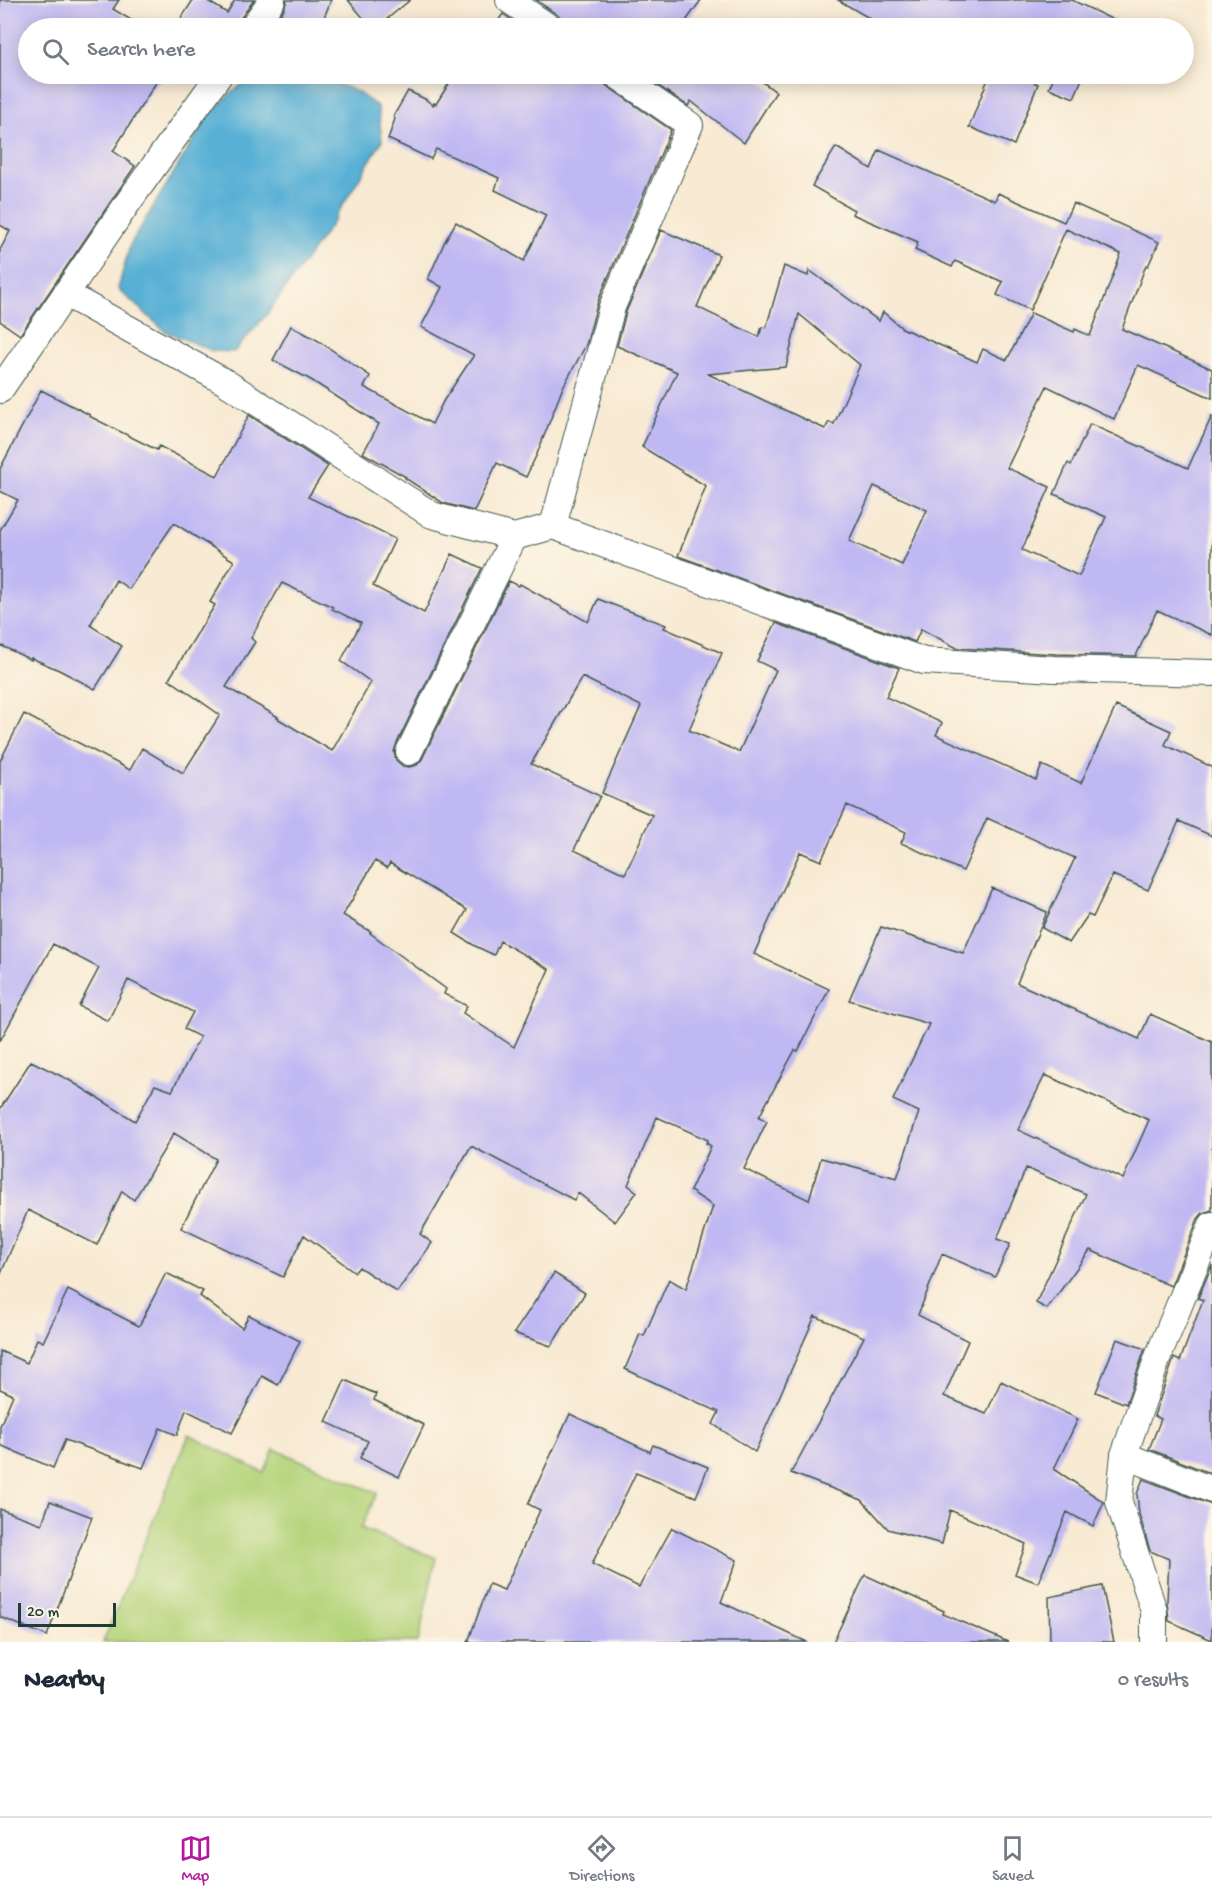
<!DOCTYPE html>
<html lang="en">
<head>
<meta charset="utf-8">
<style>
	:root { --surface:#fff; --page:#f6f6f7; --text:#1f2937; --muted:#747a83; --line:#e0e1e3; --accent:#b5179e }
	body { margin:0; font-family:"Gochi Hand",sans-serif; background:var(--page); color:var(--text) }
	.scale { position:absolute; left:18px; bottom:15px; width:98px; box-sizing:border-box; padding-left:6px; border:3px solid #1f3d34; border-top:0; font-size:16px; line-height:21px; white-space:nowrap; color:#1f3d34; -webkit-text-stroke:4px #fcf5e5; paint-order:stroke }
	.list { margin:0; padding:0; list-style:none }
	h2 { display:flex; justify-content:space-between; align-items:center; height:78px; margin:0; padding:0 24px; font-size:26px }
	h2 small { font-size:20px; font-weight:400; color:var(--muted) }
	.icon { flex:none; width:33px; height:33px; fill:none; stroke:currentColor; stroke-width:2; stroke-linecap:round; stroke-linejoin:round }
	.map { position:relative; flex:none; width:1212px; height:1642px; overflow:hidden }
	.search { position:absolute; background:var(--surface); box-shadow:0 3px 15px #0003; left:18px; right:18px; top:18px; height:66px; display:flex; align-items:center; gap:15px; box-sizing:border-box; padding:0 21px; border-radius:33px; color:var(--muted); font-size:22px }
	.sheet { height:174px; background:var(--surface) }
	nav { display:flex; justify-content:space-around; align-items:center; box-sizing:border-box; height:84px; border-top:2px solid var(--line); background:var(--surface); font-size:16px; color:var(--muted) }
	nav a { display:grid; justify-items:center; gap:3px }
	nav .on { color:var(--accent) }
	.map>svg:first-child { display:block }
	.green { fill:#b5d47c; stroke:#6a8858; stroke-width:1.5 }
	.water { fill:#59b0d6; stroke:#3c7685; stroke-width:1.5 }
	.building { fill:#c0b8f3; fill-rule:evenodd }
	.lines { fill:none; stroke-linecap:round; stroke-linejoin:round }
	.minor-casing { stroke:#40574c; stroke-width:28 }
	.minor { stroke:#fff; stroke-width:26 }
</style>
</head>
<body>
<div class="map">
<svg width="1212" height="1642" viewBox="0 0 1212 1642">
	<rect width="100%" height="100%" fill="#fcf5e5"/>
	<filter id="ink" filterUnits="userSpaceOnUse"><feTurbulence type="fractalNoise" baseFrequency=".0167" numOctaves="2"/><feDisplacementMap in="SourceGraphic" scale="12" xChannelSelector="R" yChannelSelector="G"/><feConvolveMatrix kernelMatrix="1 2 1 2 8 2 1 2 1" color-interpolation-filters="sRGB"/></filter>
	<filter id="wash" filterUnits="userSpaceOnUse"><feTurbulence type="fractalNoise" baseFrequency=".008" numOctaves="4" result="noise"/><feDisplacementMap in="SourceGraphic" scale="24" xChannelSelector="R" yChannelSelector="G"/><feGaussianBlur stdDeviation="1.35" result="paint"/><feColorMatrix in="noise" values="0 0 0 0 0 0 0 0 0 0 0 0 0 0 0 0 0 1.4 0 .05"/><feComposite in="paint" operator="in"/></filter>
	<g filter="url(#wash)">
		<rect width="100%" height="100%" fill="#f8ead3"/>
		<!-- green -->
		<polygon class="green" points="189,1435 264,1473 274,1449 377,1493 361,1528 436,1558 418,1642 103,1642"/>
		<!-- water -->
		<polygon class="water" points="285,74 314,74 357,92 378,107 382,141 330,226 267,314 234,352 213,351 165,331 118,289 130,245 207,118 230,94 253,75"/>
		<g id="blocks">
			<!-- building -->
			<g class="building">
				<polygon points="0,0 119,0 113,9 144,28 28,28 28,74 165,74 159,82 157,81 113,151 135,166 20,335 0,321 0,250 10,231 0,225"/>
				<polygon points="193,0 206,0 227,13 235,0 254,0 240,19 237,28 175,28"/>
				<polygon points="287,0 331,0 320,28 270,28 284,9"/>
				<polygon points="348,0 410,0 376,28 372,28"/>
				<polygon points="536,0 701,0 681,28 565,28 563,21 559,16"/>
				<polygon points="838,0 1072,0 1130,28 886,28"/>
				<polygon points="503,14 524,28 493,28"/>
				<polygon points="455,74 600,74 602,81 607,86 671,130 598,301 586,345 563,387 537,454 526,477 497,463 474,511 443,503 405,478 406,477 363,453 379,424 311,380 273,360 291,326 317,340 370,376 364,387 432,424 444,400 474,355 421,327 442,287 428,279 445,241 456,222 524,261 546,215 495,190 499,178 436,149 431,159 388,139 395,119 393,117 408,91 425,99 433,105 434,103 436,104"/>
				<polygon points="641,74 752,74 776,92 744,143 691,101 688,106"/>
				<polygon points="990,74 1012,74 1038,84 1014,145 969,127"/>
				<polygon points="1055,74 1084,74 1074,98 1049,88"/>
				<path d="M 836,147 L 871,169 L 879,150 L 995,201 L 998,193 L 1064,222 L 1073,203 L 1159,242 L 1148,266 L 1146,265 L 1122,329 L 1212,369 L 1212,398 L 1138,365 L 1114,419 L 1047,386 L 1007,468 L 1050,487 L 1022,550 L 1079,576 L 1106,517 L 1054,494 L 1068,463 L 1071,465 L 1090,424 L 1188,468 L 1212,416 L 1212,635 L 1157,610 L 1136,656 L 1056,654 L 957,648 L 921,629 L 915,642 L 678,556 L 706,486 L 642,447 L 677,372 L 617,346 L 626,312 L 661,230 L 719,255 L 697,307 L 759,337 L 762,327 L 766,328 L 784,266 L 808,276 L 809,270 L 879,321 L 883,312 L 902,328 L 977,362 L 983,349 L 1007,360 L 1031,313 L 1074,332 L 1075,329 L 1090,336 L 1121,254 L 1066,229 L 1030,310 L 997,295 L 1003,282 L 955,261 L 952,267 L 915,250 L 918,242 L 852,214 L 854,210 L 812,186 ZM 799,314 L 860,365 L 834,424 L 829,422 L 825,429 L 708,374 L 786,367 ZM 874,486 L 927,510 L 902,565 L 849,541 Z"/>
				<path d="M 41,390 L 90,415 L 89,416 L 157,450 L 159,446 L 217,476 L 249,415 L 328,466 L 308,497 L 395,539 L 373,586 L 424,613 L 452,554 L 482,568 L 396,745 L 394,752 L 396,760 L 403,766 L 409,767 L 417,765 L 422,759 L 509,581 L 519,586 L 520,584 L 588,622 L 598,599 L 666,625 L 664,628 L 722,653 L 689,730 L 739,752 L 776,670 L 757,661 L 776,623 L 899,668 L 886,697 L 942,723 L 936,735 L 1036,780 L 1042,765 L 1081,783 L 1116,706 L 1171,731 L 1165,745 L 1212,767 L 1212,836 L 1179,821 L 1148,890 L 1113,875 L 1093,917 L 1088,915 L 1069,943 L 1042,928 L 1075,858 L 987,818 L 963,871 L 901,843 L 906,832 L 847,805 L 821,861 L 800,852 L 754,954 L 829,989 L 798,1051 L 795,1050 L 759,1117 L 767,1121 L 744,1169 L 809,1200 L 821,1158 L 897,1178 L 919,1112 L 893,1100 L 929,1024 L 849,1000 L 881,927 L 963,953 L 992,888 L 1047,912 L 1017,983 L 1139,1039 L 1150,1014 L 1212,1042 L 1212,1210 L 1203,1213 L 1198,1219 L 1171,1286 L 1090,1250 L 1047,1309 L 1036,1303 L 1086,1194 L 1026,1168 L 997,1239 L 1010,1244 L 995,1277 L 942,1254 L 918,1315 L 968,1341 L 944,1396 L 986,1414 L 1001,1381 L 1078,1419 L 1054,1469 L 1104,1502 L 1093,1526 L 1067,1512 L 1038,1583 L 1015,1574 L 1026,1544 L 950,1510 L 942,1544 L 888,1529 L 862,1500 L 791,1473 L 864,1337 L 815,1316 L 755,1452 L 713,1424 L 719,1412 L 625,1369 L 640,1334 L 644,1336 L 669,1279 L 686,1289 L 713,1206 L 690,1191 L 711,1146 L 706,1143 L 708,1140 L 657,1117 L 628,1185 L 637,1192 L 615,1222 L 578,1193 L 574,1200 L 471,1146 L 420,1234 L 432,1243 L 397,1292 L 359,1267 L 355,1272 L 304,1235 L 283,1277 L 181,1228 L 216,1159 L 174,1133 L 134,1200 L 122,1191 L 97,1245 L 28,1210 L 0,1276 L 0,1109 L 31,1061 L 69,1080 L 135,1121 L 155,1085 L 172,1091 L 200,1037 L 184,1029 L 193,1012 L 128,980 L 108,1021 L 79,1006 L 99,968 L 53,944 L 0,1041 L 0,761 L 24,714 L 130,770 L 142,748 L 183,773 L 220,715 L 169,679 L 215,605 L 210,602 L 234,561 L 174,523 L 129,589 L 116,580 L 90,625 L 122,646 L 95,689 L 59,670 L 31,658 L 31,660 L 0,645 L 0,530 L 18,500 L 0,491 L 0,469 ZM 282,583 L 333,607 L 332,609 L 361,623 L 341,661 L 371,682 L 332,751 L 277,718 L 278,717 L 226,687 L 255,642 L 251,638 ZM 582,677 L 641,706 L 602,793 L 652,815 L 625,874 L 574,850 L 600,796 L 531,764 ZM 375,861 L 387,868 L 390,863 L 467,910 L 454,933 L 475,946 L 494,955 L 500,941 L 549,969 L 514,1047 L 463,1013 L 467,1006 L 444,994 L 446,989 L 370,933 L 371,932 L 343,915 ZM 1045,1075 L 1149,1120 L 1123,1179 L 1018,1130 Z"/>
				<polygon points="1212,1265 1212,1474 1149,1449 1161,1419 1154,1416 1174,1358 1180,1361 1203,1300 1198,1298"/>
				<polygon points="166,1273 203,1291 200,1296 242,1328 249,1315 300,1341 278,1385 262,1376 232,1433 186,1410 177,1435 160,1428 143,1468 65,1440 53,1468 0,1445 0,1426 13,1395 0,1389 0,1351 27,1363 37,1339 43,1342 68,1290 139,1326"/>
				<polygon points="554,1273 585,1293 551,1346 514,1333"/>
				<polygon points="1117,1339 1145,1349 1126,1404 1096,1392"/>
				<polygon points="345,1380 376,1394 374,1400 424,1425 399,1477 360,1458 368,1441 326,1422"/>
				<polygon points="570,1414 650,1452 653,1445 708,1467 696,1497 636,1473 592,1564 639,1587 672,1528 737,1560 721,1602 807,1642 468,1642 489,1584 504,1590 540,1510 528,1504"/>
				<polygon points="1143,1479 1212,1505 1212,1640 1169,1621 1167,1601 1169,1559 1150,1551 1139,1514 1137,1494"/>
				<polygon points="50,1501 92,1517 47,1636 0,1617 0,1509 42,1524"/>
				<polygon points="865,1575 944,1611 943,1614 1008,1642 833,1642"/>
				<polygon points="1102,1586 1114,1642 1050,1642 1049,1597"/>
			</g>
		</g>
	</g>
	<g filter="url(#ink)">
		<use href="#blocks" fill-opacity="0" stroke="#40574c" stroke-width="1.5"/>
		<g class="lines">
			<!-- minor casing -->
			<g class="minor-casing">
				<g id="minor">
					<polyline points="509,0 550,28"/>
					<polyline points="252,28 272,0"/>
					<polyline points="66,294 225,382 432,515 514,537 553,526 924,661 1055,669 1212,673"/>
					<polyline points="0,390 129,201 220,74"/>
					<polyline points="553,526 612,307 690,125 615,74"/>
					<polyline points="409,752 514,537"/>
					<polyline points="1124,1455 1212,1490"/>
					<polyline points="1154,1642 1154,1611 1119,1502 1124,1455 1158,1357 1212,1225"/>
				</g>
			</g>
			<!-- minor -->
			<use href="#minor" class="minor"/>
		</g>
	</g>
</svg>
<div class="scale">20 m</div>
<div class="search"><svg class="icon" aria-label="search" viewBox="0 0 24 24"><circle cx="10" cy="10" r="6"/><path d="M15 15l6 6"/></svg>Search here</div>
</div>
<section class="sheet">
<h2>Nearby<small>0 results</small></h2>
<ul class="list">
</ul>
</section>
<nav>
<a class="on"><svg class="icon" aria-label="map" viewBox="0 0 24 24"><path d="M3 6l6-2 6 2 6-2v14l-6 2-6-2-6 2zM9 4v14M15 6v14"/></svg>Map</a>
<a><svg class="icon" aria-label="directions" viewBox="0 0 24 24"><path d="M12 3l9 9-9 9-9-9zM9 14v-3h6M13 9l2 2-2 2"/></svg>Directions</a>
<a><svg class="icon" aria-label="saved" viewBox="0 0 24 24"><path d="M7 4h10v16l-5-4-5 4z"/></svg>Saved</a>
</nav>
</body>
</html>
